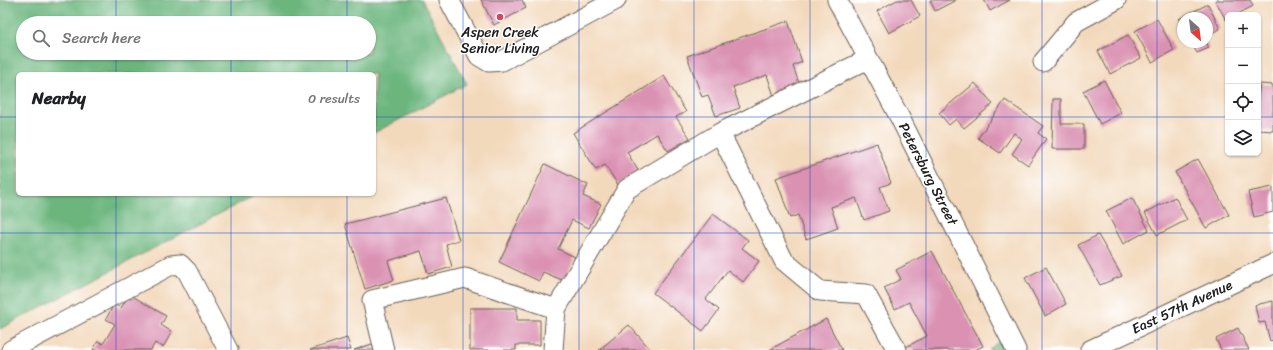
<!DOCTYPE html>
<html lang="en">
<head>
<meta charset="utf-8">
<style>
	:root { --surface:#fff; --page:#f2f2f2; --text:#202124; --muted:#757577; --line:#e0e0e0 }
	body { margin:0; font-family:Sriracha,sans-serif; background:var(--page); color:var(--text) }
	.controls { position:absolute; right:12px; top:12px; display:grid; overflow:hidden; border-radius:6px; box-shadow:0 1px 3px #0004 }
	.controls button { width:36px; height:36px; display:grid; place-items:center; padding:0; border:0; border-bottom:1px solid var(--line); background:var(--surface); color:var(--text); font:20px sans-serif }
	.compass { position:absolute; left:1177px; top:12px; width:36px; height:36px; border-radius:50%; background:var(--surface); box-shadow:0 1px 3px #0004; rotate:152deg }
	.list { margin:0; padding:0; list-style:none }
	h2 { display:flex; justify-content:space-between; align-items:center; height:52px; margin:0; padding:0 16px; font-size:17px }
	h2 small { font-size:13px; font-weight:400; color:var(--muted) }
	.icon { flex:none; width:22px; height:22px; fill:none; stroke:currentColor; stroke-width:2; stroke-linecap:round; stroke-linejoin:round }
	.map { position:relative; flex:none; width:1273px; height:350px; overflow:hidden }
	.search { position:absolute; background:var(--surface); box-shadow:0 1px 3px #0004; left:16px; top:16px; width:360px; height:44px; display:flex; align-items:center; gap:10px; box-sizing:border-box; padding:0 14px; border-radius:22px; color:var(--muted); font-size:15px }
	.panel { position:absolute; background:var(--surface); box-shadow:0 1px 3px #0004; left:16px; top:72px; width:360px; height:124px; border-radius:6px }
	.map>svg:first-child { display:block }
	.forest { fill:#6cb67e; stroke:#44694d; fill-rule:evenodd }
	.building { fill:#da91b2 }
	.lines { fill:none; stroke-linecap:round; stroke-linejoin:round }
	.minor-casing { stroke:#675e54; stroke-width:21 }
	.minor { stroke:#fff; stroke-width:19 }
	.grid { fill:none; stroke:#1d4ed8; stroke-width:1; stroke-opacity:0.55 }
	.poi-dot { fill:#d1495b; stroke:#fff; stroke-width:1.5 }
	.labels { text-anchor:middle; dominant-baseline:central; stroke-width:3; stroke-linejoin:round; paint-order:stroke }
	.poi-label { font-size:14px; fill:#1c1c1c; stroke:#fff }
	.street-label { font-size:14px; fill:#1c1c1c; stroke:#fff }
</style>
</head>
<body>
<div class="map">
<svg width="1273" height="350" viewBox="0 0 1273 350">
	<rect width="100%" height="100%" fill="#fff"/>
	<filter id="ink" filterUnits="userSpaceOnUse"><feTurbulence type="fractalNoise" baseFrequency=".025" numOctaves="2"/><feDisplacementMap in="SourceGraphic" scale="8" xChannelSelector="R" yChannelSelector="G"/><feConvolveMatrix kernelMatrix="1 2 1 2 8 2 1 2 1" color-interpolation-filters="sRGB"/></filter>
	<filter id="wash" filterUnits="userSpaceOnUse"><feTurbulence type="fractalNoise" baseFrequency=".012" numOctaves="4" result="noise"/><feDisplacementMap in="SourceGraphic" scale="16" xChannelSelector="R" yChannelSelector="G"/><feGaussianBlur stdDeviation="0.9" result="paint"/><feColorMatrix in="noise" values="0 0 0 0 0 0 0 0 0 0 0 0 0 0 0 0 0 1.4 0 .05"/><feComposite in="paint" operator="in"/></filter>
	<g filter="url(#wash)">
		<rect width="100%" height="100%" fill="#f3d9bc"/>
		<!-- forest -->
		<g class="forest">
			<path d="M 0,0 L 422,0 L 467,84 L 374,133 L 374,74 L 18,74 L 18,194 L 257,194 L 0,329 ZM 23,23 L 369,23 L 369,53 L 23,53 Z"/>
			<polygon points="999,341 1004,350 989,350"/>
		</g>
		<g id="blocks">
			<!-- building -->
			<g class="building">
				<polygon points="481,0 522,0 526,8 494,25"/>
				<polygon points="897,0 911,0 920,16 889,33 877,11"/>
				<polygon points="930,0 956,0 935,11"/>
				<polygon points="984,0 1010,0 990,11"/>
				<polygon points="1215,0 1250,0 1253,6 1236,15 1228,15 1228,19 1226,20"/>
				<polygon points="1208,4 1220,29 1207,35 1207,18 1183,18 1183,26 1179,19"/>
				<polygon points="1157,19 1174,50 1152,62 1135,31"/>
				<polygon points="788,21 802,62 793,66 801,89 775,99 767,75 733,87 740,108 716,116 708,95 702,97 687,56"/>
				<polygon points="1128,35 1141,58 1110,74 1098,51"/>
				<polygon points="1191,42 1206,42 1209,48 1197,53"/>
				<polygon points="664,76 686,112 676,117 690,138 668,151 657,134 627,152 639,172 618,185 605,165 596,170 573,133"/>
				<polygon points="1104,80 1121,113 1100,124 1083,91"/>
				<polygon points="975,83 993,104 964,128 956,119 949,125 939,113"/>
				<polygon points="1260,84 1273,85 1273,131 1258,130 1258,98"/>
				<polygon points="1053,99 1061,99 1061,124 1084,124 1084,149 1052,149"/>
				<polygon points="1005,100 1043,126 1038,133 1046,139 1028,165 1012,154 1022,139 1014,133 1000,153 978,138"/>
				<polygon points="877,143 891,183 880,187 889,211 864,220 856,198 831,207 838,228 806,239 798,215 790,218 776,178"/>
				<polygon points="1198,159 1229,215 1206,228 1175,172"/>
				<polygon points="545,164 588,185 583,196 601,204 589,228 572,220 558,249 575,257 564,281 543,272 539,281 499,262"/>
				<polygon points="1273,187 1273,212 1254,217 1248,192"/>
				<polygon points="1175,197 1187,220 1157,235 1145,213"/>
				<polygon points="446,198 459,240 446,244 452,267 428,274 421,251 388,261 394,280 365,289 345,224"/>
				<polygon points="1132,198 1149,230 1123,244 1106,211"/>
				<polygon points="713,214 748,240 742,248 759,261 743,282 728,270 706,299 719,310 703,331 653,293"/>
				<polygon points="1098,235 1122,276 1100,285 1078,245"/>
				<polygon points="932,251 983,346 975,350 908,350 906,347 927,336 909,302 895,309 884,288 901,279 896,270"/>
				<polygon points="1046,267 1066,304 1045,316 1025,278"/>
				<polygon points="129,294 166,316 161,325 172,332 163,347 155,343 151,350 93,350 98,341 103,344 115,324 106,319 114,304 121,308"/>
				<polygon points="1273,301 1273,340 1270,341 1265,322 1259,323 1255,305"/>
				<polygon points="470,308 517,308 517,320 540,320 540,345 516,345 516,350 470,350"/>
				<polygon points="826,319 842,350 769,350"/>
				<polygon points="629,325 651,350 599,350"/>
				<polygon points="1238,328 1249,350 1221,350 1216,339"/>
				<polygon points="347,338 351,350 310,350"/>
				<polygon points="372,344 374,350 354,350"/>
			</g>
		</g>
	</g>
	<g filter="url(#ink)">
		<use href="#blocks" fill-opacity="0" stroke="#675e54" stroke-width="1"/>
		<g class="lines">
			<!-- minor casing -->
			<g class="minor-casing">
				<g id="minor">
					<polyline points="449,0 479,56 489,62 502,61 616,0"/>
					<polyline points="837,0 900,118 1016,350"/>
					<polyline points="1043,62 1076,22 1116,0"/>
					<polyline points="720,133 868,59"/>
					<polyline points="556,309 627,189 720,133 784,261 820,291 866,294 897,350"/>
					<polyline points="11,350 171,265 180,264 187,271 228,350"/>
					<polyline points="384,350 372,300 465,278 556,309 553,350"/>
					<polyline points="1090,350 1273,264"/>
				</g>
			</g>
			<!-- minor -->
			<use href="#minor" class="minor"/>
		</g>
	</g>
	<!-- grid -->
	<path class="grid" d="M 116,0 L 116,23M 231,0 L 231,23M 347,0 L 347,23M 463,0 L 463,350M 579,0 L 579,350M 694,0 L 694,350M 810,0 L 810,350M 926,0 L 926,350M 1042,0 L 1042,350M 1157,0 L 1157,350M 116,53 L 116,74M 231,53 L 231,74M 347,53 L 347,74M 0,117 L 18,117M 374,117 L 1228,117M 1258,117 L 1273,117M 116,194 L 116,350M 231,194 L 231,350M 347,194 L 347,350M 0,233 L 1273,233"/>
	<!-- markers -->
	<circle class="poi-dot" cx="500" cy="17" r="4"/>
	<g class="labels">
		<!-- poi labels -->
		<g class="poi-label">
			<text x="500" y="32">Aspen Creek<tspan x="500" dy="16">Senior Living</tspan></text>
		</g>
		<!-- street labels -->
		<g class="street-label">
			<text transform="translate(928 174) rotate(63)">Petersburg Street</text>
			<text transform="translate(1182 307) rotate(-25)">East 57th Avenue</text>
		</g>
	</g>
</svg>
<div class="controls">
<button>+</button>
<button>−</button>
<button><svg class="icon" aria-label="locate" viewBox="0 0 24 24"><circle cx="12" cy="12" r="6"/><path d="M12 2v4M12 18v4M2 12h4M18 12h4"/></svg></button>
<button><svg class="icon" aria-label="layers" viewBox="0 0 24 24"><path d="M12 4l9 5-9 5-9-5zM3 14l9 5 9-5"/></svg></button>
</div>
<svg class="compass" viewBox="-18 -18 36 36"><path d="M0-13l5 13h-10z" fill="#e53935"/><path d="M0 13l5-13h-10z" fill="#757577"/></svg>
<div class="search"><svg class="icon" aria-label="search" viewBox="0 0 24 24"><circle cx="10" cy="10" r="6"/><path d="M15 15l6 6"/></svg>Search here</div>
<section class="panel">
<h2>Nearby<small>0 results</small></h2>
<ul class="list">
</ul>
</section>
</div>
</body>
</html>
